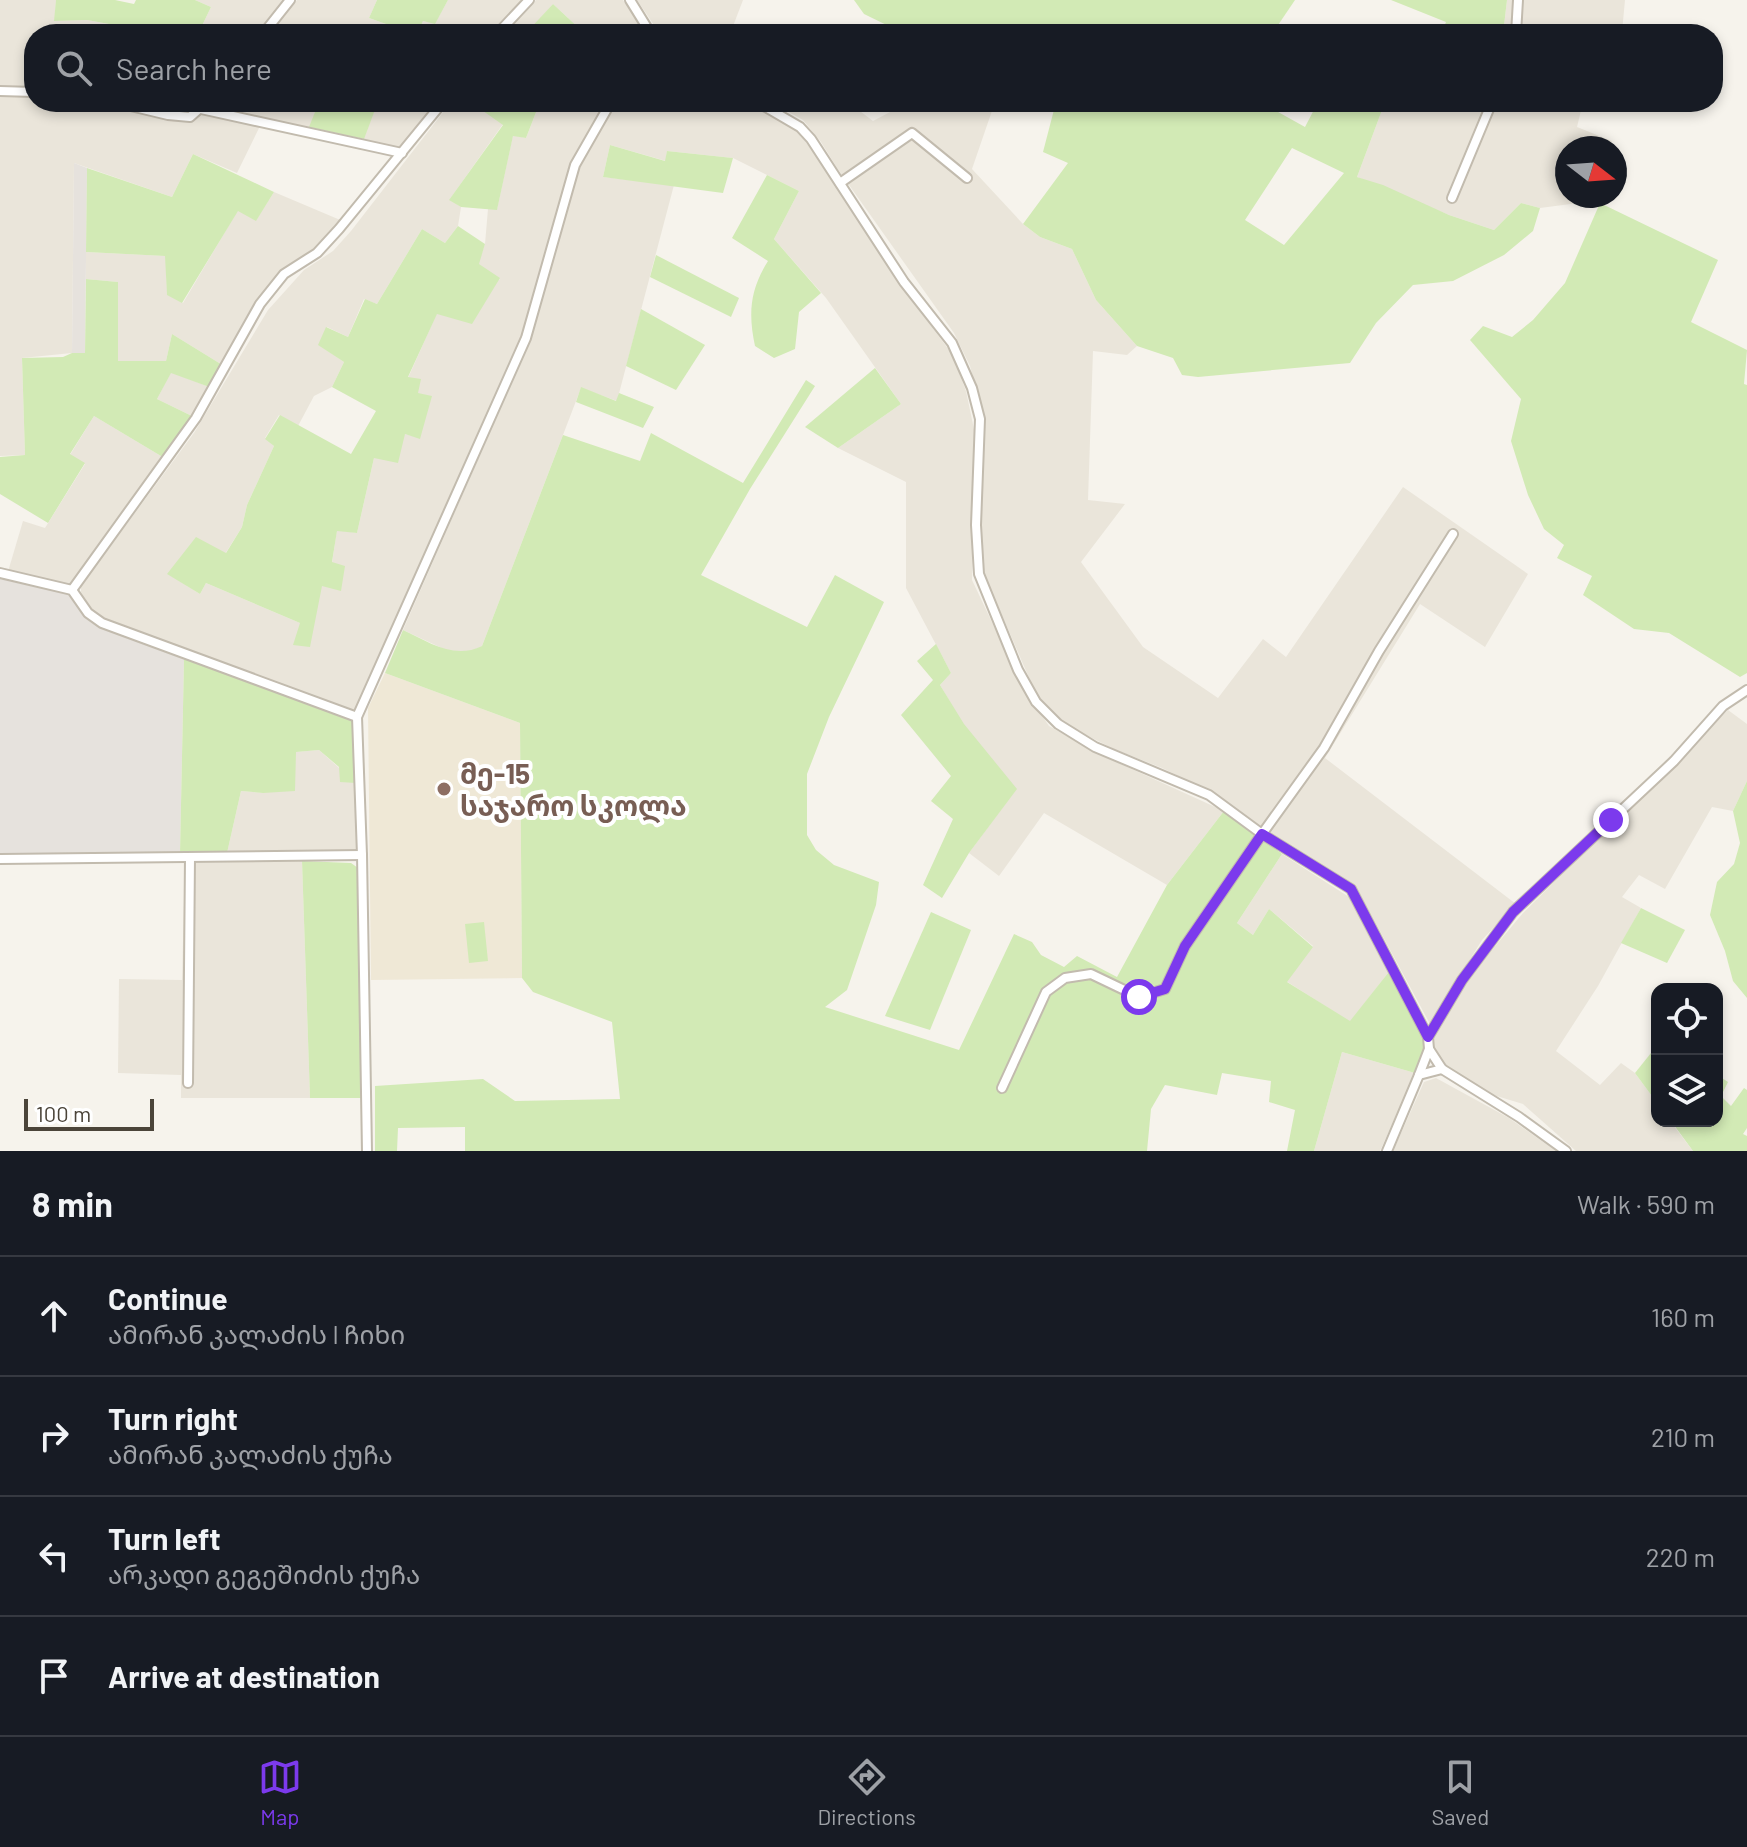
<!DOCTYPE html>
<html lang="en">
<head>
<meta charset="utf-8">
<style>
	:root { --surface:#171b24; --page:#242831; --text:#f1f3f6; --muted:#9ea1a6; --line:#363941; --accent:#7c3aed }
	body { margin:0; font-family:Barlow,"Noto Sans Georgian",sans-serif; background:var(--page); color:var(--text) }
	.controls { position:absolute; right:24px; bottom:24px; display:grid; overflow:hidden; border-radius:16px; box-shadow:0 4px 12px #0003 }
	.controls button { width:72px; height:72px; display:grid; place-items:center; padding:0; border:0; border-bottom:2px solid var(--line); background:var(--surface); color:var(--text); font:40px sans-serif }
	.compass { position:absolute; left:1555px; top:136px; width:72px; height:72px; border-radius:50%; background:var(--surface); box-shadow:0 4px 12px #0003; rotate:107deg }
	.scale { position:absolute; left:24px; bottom:20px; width:130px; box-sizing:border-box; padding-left:8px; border:4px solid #4b4439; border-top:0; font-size:22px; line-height:28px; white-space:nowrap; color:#4b4439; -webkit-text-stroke:6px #fff; paint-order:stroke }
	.stop { position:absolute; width:24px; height:24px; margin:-18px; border:6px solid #7c3aed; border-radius:50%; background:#fff }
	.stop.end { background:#7c3aed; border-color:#fff; box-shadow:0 2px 8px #0008 }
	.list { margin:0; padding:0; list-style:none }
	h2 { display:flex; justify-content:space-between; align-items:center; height:104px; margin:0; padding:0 32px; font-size:34px }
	h2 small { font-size:26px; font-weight:400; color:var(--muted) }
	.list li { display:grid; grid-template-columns:52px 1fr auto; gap:24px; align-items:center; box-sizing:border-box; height:120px; padding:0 32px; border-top:2px solid var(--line) }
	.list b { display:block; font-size:30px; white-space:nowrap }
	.list p { margin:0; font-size:26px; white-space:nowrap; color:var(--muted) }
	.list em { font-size:26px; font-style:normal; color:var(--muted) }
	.icon { flex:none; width:44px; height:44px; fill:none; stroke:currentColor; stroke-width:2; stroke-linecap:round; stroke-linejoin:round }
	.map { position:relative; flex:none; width:1747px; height:1151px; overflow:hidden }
	.search { position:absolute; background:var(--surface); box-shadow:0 4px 12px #0003; left:24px; right:24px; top:24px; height:88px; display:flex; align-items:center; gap:20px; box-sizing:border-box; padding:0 28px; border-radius:32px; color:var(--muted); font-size:30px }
	.sheet { height:584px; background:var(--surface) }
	nav { display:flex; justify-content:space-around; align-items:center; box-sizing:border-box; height:112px; border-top:2px solid var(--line); background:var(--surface); font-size:22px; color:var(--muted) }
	nav a { display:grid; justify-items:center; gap:4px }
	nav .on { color:var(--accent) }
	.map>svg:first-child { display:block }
	.residential { fill:#eae5da }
	.industrial { fill:#e6e2dd }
	.education { fill:#efe8d6 }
	.green { fill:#d2eab5; fill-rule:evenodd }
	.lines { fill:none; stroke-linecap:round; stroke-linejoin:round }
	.minor-casing { stroke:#c2bbae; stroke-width:12 }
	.minor { stroke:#fff; stroke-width:8 }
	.route { stroke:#7c3aed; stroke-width:10 }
	.education-dot { fill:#8d6e63; stroke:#fff; stroke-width:3 }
	.labels { text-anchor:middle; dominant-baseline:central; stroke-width:8; stroke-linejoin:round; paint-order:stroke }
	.education-label { font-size:28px; font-weight:bold; fill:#785e54; stroke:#fff; text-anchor:start }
</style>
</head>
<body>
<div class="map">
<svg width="1747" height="1151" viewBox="0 0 1747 1151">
	<rect width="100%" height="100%" fill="#f6f3ec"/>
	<!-- residential -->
	<g class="residential">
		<polygon points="0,0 56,0 55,21 87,20 120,26 140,34 34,34 34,87 0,87"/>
		<polygon points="195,0 287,0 260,34 198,34 211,7"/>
		<polygon points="297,0 377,0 369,18 386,24 380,34 269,34"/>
		<polygon points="448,0 524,0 493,34 417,34 423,21 435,23"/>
		<polygon points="536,0 623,0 646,34 580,34 582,31 553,4 527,34 504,34"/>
		<polygon points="637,0 743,0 730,34 660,34"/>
		<polygon points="1507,0 1625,0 1622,32 1603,26 1601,34 1503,34"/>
		<polygon points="0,91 34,92 34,102 114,102 190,117 201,109 262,122 237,173 193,154 172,197 74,163 72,353 22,358 25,455 0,456"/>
		<polygon points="131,102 201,102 190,111 171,111"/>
		<polygon points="214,102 319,102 310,127 363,139 378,102 439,102 400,151 209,108"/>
		<polygon points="451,102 479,102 477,106 503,124 450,199 461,207 458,226 445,243 422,229 377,304 364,299 348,337 327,327 319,345 344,362 332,387 314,396 298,426 279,415 265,438 274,446 247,505 242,527 225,554 196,538 168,574 200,594 206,583 300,623 322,585 340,590 332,563 337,530 357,533 374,458 405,434 420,438 417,393 408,378 437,313 500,279 478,264 485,244 488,209 497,209 513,135 526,138 540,102 604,102 571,165 534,306 517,351 355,712 105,621 89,607 81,592 81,586 194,433 268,310 304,270 333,251 351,231"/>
		<polygon points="616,102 751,102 794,128 813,151 897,280 952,354 966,391 975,434 972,580 1024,690 1049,726 1101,755 1224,811 1167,885 1044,813 999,876 969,853 1016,789 963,724 940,685 951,673 906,588 906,482 838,448 901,404 826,298 774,239 799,191 733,158 667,151 666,161 610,145 603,177 674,185 617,401 581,388 482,646 468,653 446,650 403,630 530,341 579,169 603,120"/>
		<polygon points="771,102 848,102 873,121 909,102 995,102 972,169 1023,224 1040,237 1072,249 1096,300 1137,346 1127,355 1093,351 1088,500 1125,504 1081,562 1143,647 1218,698 1263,639 1286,657 1403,487 1528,574 1485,647 1420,604 1325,758 1516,904 1482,940 1430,1024 1360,894 1344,878 1260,827 1213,793 1162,768 1114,749 1060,722 1037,696 981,567 982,411 970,366 954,333 837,168 821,142 803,120"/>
		<polygon points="1385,102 1583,102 1577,127 1612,141 1609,148 1567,148 1567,196 1589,196 1586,202 1540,208 1521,203 1494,230 1449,215 1357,177"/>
		<polygon points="274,192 345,222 317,253 284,274 224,366 172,334 166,361 118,361 118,282 86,279 86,252 166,256 167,294 183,303 238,210 256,220"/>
		<polygon points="171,372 212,388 196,418 157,399"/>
		<polygon points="94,416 166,459 72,590 7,575 23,521 45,528 85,464 70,455"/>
		<polygon points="1728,710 1747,724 1747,781 1733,811 1712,807 1665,889 1639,875 1622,897 1641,908 1598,986 1556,1051 1600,1085 1621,1063 1635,1073 1657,1103 1657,1121 1670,1121 1693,1151 1576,1151 1523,1104 1490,1094 1448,1069 1435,1053 1430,1039 1465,982 1523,913"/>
		<polygon points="319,750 356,783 358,848 352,852 227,853 241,791 263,793 295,752"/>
		<polygon points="1282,854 1349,897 1388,973 1350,1022 1286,981 1313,946 1269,909 1253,935 1237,923"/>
		<polygon points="302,861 310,1098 181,1098 181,1075 118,1073 119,979 182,980 185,862"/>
		<polygon points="1342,1052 1415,1073 1380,1151 1314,1151"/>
		<polygon points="1436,1078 1509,1118 1556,1151 1393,1151 1424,1082"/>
	</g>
	<!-- industrial -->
	<g class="industrial">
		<polygon points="74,163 87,168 85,353 72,353"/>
		<polygon points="0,579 71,595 86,619 100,628 184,659 180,853 0,853"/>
	</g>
	<!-- education -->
	<polygon class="education" points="385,673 520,723 522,978 371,980 368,708"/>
	<!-- green -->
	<g class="green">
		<polygon points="56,0 115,0 134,4 136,0 195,0 211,7 198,34 140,34 120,26 87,20 54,21"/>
		<polygon points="377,0 448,0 435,24 423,21 417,34 380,34 386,24 369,18"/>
		<polygon points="854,0 1295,0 1272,34 905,34 864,14"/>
		<polygon points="1391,0 1507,0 1503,34 1441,34 1446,22"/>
		<polygon points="553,4 582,31 580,34 526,33"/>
		<polygon points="319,102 378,102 364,139 309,127"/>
		<polygon points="479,102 540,102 526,138 513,136 497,210 461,207 449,200 503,125 476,106"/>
		<path d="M 1056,102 L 1260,102 L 1305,127 L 1318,102 L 1385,102 L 1357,177 L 1383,185 L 1449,215 L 1494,230 L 1521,203 L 1540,208 L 1533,231 L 1504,255 L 1453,281 L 1413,285 L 1376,323 L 1350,363 L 1198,377 L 1182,375 L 1173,358 L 1137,346 L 1096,300 L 1072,249 L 1040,237 L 1023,224 L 1068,163 L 1043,152 ZM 1292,148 L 1344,173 L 1284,245 L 1245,220 Z"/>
		<polygon points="610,145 665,161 667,151 733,158 723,193 603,177"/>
		<polygon points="193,154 274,192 256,221 238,211 182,303 167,295 165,256 86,252 87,168 172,197"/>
		<path d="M 767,175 L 799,191 L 774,239 L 821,293 L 799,312 L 795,349 L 774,358 L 755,346 C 748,313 750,290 768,261 L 732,238 Z"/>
		<polygon points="1600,203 1718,260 1691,322 1747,350 1744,384 1747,385 1747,673 1740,677 1669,633 1634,629 1583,595 1592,576 1557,558 1564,545 1544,529 1528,495 1511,441 1521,399 1470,340 1483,326 1512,337 1533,320 1565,283"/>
		<polygon points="458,226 485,244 479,264 500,278 472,324 437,314 408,377 421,379 418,393 432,396 420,439 405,434 398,463 374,458 357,533 337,531 332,562 345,566 341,591 322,586 310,647 293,645 300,623 206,583 200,594 167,574 196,537 226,553 242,527 247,505 274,446 265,439 280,415 351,454 376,411 332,387 344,362 318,345 326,327 348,337 365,299 377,304 422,229 445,243"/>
		<polygon points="656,255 739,298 731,317 650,277"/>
		<polygon points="86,279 118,282 118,361 166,361 172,334 224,366 212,388 171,373 157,399 196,418 166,459 94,416 70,454 85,463 48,523 0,494 0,457 25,455 22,358 63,357 72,353 85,353"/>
		<polygon points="641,309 705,345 676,390 626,366"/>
		<polygon points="875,368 901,404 838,448 805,427"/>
		<path d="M 806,380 L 815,386 L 750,489 L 701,575 L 807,627 L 835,575 L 884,602 L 829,717 L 807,774 L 807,835 L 816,850 L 834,865 L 879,882 L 876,905 L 847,990 L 825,1007 L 959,1050 L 1014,934 L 1032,942 L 1041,955 L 1064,967 L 1077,956 L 1117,977 L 1167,885 L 1224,811 L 1282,854 L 1237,923 L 1253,935 L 1269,909 L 1313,947 L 1287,982 L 1350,1021 L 1388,973 L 1417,1022 L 1425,1044 L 1415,1073 L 1342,1052 L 1314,1151 L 1287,1151 L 1295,1110 L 1269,1102 L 1271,1081 L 1222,1073 L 1217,1095 L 1165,1085 L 1151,1109 L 1147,1151 L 465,1151 L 465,1127 L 398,1128 L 397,1151 L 375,1151 L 375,1086 L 483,1079 L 515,1101 L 620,1099 L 612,1022 L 533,992 L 522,978 L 520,723 L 385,673 L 403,630 C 429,642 454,660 482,646 L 563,435 L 640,461 L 651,433 L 743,483 Z"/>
		<polygon points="581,387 616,401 619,393 654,407 643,428 576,402"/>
		<polygon points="936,644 951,673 940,685 964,724 1017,789 969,853 942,898 923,885 953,819 931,801 951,776 901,715 933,680 917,661"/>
		<polygon points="184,659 353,719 356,783 340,782 339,767 319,750 296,752 295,791 263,793 241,791 227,853 180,853"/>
		<polygon points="1747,781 1747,998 1733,981 1725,951 1710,915 1717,882 1734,864 1740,843 1733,811"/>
		<polygon points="302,861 351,863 358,868 361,1098 310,1098"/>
		<polygon points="1641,908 1685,930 1667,963 1621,943"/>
		<polygon points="931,912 971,930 930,1030 885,1016"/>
		<polygon points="484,922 488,961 469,963 465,924"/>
		<polygon points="1651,1053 1657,1058 1657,1103 1635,1073"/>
		<polygon points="1719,1076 1728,1082 1721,1096 1731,1106 1744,1088 1747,1090 1747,1128 1743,1134 1747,1136 1747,1151 1693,1151 1671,1121 1717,1121"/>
	</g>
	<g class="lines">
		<!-- minor casing -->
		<g class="minor-casing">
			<g id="minor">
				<polyline points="630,0 651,34"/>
				<polyline points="263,34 290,0"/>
				<polyline points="497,34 529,0"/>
				<polyline points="1516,34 1518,0"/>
				<polyline points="0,91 34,92"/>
				<polyline points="114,102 168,115 190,117 207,102"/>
				<polyline points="757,102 800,127 811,139 904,282 952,343 972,388 980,419 976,525 979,574 1018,670 1036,702 1058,724 1095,747 1209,795 1262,834 1351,889 1428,1037 1429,1049 1442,1069 1519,1117 1566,1151"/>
				<polyline points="201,109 402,153"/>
				<polyline points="840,183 912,133 967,178"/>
				<polyline points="1452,198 1492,102"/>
				<polyline points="0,573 72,590 88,613 102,623 357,717"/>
				<polyline points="72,590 196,418 260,304 284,274 317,253 339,229 443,102"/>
				<polyline points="0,859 362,855"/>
				<polyline points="1428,1037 1462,980 1513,912 1674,761 1723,706 1747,690"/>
				<polyline points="1419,1075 1429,1049"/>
				<polyline points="188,1083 190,857"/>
				<polyline points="1002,1088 1046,992 1065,978 1091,974 1139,997 1165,989 1185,946 1262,834 1324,748 1379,651 1453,534"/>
				<polyline points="367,1151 362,855 357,717 526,338 575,165 611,102"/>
				<polyline points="1387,1151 1419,1075 1442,1069"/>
			</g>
		</g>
		<!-- minor -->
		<use href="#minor" class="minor"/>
	</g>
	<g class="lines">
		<!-- route -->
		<polyline class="route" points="1139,997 1165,989 1185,946 1262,834 1351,889 1428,1037 1462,980 1513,912 1611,820"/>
	</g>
	<!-- markers -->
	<circle class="education-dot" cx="444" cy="789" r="8"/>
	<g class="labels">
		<!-- education labels -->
		<g class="education-label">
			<text x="460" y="773">მე-15<tspan x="460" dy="32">საჯარო სკოლა</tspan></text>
		</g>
	</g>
</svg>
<div class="controls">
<button><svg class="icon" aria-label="locate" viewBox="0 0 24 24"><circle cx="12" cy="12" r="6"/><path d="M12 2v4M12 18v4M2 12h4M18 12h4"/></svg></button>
<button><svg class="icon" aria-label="layers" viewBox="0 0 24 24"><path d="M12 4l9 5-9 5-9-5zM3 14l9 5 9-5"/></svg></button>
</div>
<svg class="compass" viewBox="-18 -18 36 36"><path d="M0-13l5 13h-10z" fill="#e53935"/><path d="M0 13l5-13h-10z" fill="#9ea1a6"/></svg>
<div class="scale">100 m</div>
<div class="stop" style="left:1139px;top:997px"></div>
<div class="stop end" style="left:1611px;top:820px"></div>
<div class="search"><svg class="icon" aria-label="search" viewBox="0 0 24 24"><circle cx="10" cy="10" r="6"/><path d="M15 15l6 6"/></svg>Search here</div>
</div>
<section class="sheet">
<h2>8 min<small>Walk · 590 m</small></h2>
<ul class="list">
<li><svg class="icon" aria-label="ahead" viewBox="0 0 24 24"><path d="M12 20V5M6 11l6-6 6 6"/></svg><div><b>Continue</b><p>ამირან კალაძის I ჩიხი</p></div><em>160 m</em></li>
<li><svg class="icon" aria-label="right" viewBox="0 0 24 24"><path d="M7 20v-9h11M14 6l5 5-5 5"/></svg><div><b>Turn right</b><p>ამირან კალაძის ქუჩა</p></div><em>210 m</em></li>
<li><svg class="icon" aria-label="left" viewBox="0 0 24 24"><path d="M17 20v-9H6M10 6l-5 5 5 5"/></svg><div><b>Turn left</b><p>არკადი გეგეშიძის ქუჩა</p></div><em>220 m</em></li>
<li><svg class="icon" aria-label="arrive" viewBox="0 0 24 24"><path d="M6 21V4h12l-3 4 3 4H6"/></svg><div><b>Arrive at destination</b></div></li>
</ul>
</section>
<nav>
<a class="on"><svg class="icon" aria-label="map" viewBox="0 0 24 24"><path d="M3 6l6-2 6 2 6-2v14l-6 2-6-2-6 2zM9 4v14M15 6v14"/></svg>Map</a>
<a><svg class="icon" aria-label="directions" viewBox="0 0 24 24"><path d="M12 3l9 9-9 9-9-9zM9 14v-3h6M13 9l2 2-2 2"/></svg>Directions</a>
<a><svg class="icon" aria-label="saved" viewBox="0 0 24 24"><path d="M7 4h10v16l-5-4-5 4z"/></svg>Saved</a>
</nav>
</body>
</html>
